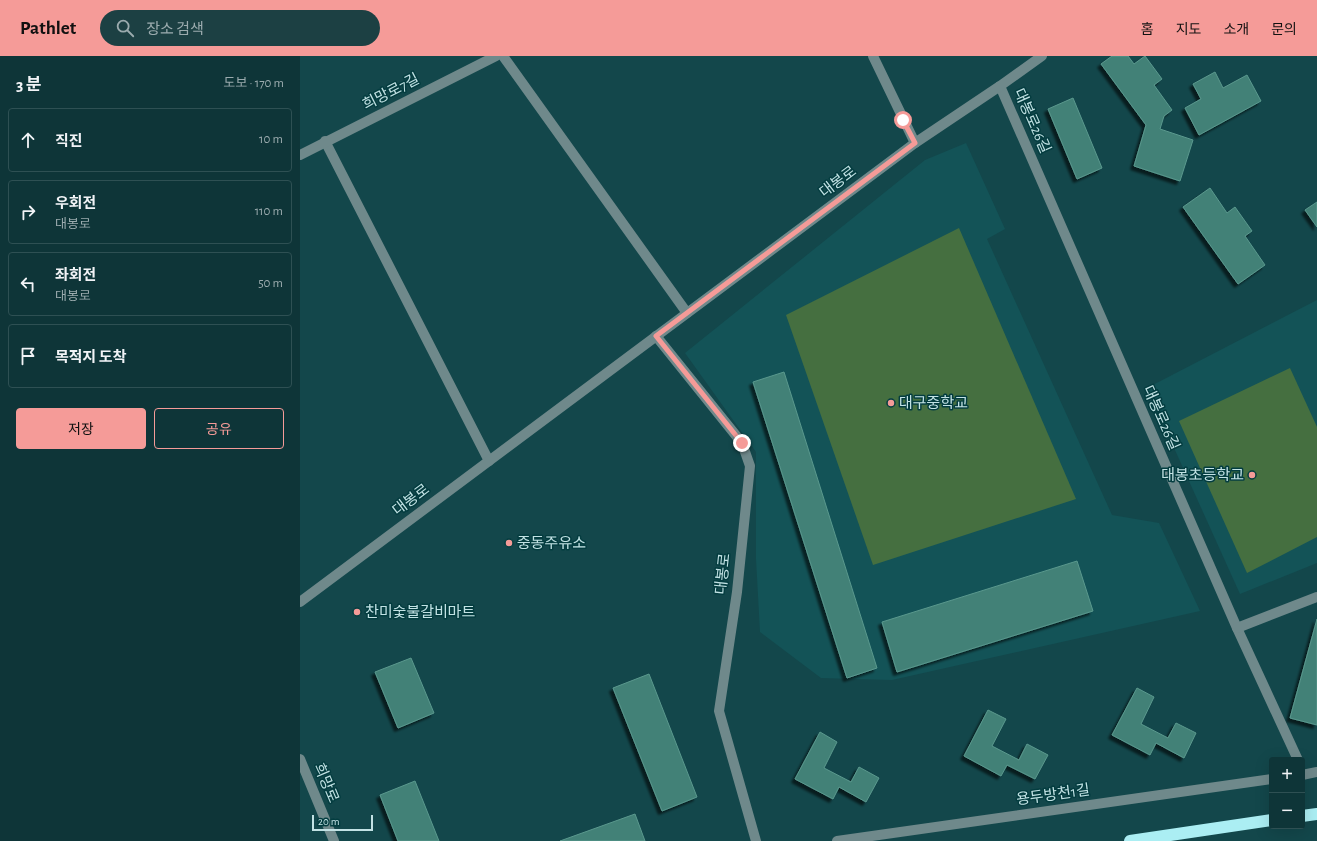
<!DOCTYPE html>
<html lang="ko">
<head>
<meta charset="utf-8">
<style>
	:root { --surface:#0e3538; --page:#1c4043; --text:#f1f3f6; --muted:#9babae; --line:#2e5053; --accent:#f59b98 }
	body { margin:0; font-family:"Alegreya Sans","Noto Sans KR",sans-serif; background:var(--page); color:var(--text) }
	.controls { position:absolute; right:12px; bottom:12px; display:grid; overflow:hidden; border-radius:4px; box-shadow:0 4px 16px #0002 }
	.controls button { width:36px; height:36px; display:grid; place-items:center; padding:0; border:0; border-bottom:1px solid var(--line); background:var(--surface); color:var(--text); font:20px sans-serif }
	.scale { position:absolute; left:12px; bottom:10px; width:61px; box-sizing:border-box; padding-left:4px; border:2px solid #c2e2e4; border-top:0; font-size:11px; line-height:14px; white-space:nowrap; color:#c2e2e4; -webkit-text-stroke:3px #043d40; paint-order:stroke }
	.stop { position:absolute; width:12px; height:12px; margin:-9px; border:3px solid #f59b98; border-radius:50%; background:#fff }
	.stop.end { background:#f59b98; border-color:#fff; box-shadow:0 1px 4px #0008 }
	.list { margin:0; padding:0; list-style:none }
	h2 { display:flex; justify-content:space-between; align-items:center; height:52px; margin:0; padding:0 16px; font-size:17px }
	h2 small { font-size:13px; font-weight:400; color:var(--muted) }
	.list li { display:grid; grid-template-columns:26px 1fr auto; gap:12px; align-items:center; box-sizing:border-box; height:64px; margin:0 8px 8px; padding:0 8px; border:1px solid var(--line); border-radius:4px }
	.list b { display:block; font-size:15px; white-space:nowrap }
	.list p { margin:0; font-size:13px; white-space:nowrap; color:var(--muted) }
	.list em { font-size:13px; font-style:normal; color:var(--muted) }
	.actions { display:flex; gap:8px; padding:12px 16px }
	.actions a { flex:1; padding:9px 0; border:1px solid var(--accent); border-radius:4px; text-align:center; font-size:14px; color:var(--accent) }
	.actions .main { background:var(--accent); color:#111 }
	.icon { flex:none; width:22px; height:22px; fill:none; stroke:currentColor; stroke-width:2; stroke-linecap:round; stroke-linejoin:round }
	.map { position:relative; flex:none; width:1017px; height:785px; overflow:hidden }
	header { display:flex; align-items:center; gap:24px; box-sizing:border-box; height:56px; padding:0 20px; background:var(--accent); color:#111 }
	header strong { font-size:19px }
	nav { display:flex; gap:22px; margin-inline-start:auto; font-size:14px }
	.search { width:280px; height:36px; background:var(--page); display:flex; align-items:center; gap:10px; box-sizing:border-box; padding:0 14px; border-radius:22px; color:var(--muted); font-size:15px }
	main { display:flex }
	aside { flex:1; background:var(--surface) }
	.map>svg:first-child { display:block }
	.built { fill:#135357 }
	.green { fill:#456f40 }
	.building { fill:#438177; stroke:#5a998e; filter:url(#shadow) }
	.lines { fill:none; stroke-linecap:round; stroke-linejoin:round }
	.minor { stroke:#6f898b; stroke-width:10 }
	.highway { stroke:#abeef3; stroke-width:12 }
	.route { stroke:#f59b98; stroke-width:5 }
	.poi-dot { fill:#f59b98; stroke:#043d40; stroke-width:1.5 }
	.labels { text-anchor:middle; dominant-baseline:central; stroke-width:3; stroke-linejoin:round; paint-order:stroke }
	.street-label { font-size:15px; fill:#c2e2e4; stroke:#043d40 }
	.poi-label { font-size:15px; fill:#c2e2e4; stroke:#043d40; text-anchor:start }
</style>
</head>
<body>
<header>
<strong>Pathlet</strong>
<div class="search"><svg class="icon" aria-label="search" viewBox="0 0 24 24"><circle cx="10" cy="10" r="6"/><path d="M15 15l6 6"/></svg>장소 검색</div>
<nav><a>홈</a><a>지도</a><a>소개</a><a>문의</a></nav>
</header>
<main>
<aside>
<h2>3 분<small>도보 · 170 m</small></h2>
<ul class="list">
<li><svg class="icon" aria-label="ahead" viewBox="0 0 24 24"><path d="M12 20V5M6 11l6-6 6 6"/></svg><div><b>직진</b></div><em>10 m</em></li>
<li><svg class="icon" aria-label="right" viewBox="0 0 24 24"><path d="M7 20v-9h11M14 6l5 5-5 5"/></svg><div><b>우회전</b><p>대봉로</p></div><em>110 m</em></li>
<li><svg class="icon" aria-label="left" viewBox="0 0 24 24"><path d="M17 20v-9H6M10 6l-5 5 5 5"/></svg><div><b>좌회전</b><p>대봉로</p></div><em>50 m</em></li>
<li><svg class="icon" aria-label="arrive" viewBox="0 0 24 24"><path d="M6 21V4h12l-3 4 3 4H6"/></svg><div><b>목적지 도착</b></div></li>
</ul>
<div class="actions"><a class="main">저장</a><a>공유</a></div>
</aside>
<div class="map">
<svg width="1017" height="785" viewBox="0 0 1017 785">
	<defs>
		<filter id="shadow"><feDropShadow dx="-3.5" dy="3.5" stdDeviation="1" flood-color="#0009"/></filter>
	</defs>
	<rect width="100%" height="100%" fill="#13474b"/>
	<!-- built -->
	<g class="built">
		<polygon points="666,87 705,173 687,183 812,459 859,467 900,555 592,624 521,622 460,576 456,503 456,396 385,297 625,104"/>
		<polygon points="1017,244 1017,507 940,538 847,332"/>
	</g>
	<!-- green -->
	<g class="green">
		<polygon points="659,172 776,443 573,509 486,259"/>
		<polygon points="990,312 1017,371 1017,481 947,517 879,365"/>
	</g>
	<!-- building -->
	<g class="building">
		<polygon points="812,0 828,0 834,8 845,0 862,23 854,29 872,54 864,60 860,73 893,84 880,125 834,110 846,69 801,8"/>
		<polygon points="915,16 923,32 947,19 961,45 899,79 885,52 901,43 893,28"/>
		<polygon points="773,42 802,112 777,123 748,53"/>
		<polygon points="910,132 927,157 935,151 952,175 945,180 965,209 938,228 883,151"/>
		<polygon points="1017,146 1017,171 1005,154"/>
		<polygon points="484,316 577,612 547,622 453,326"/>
		<polygon points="777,505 793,555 597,616 582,566"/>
		<polygon points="1017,563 1017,669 990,662"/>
		<polygon points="111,602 134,657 98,672 75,616"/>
		<polygon points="349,618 397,741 362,755 313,632"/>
		<polygon points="837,632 854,641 841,668 868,682 876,667 896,677 884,702 856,687 850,699 812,679"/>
		<polygon points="688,654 706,663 692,690 719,704 727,688 748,699 735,723 707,709 701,720 664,700"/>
		<polygon points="520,676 537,686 524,712 551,726 559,711 579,722 566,746 539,731 533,743 495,723"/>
		<polygon points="115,725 139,785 98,785 80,739"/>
		<polygon points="335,758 345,785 260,785"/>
	</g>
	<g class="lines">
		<!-- minor -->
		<g class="minor">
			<polyline points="203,0 387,257"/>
			<polyline points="573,0 615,87"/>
			<polyline points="700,30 937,572 998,704"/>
			<polyline points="25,85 189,405"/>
			<polyline points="0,99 196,0"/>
			<polyline points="356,280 442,387 450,410 437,536 419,655 456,785"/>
			<polyline points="0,546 615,87 700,30 742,0"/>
			<polyline points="937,572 1017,541"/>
			<polyline points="0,703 34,785"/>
			<polyline points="1002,719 1017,716"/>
			<polyline points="537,785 972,723"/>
		</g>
		<!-- highway -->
		<g class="highway">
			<polyline points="1002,760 1017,758"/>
			<polyline points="830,785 972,764"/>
		</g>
	</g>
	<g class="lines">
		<!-- route -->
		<polyline class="route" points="442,387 356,280 615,87 603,64"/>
	</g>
	<!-- markers -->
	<g class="poi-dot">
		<circle cx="591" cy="347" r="4"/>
		<circle cx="952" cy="419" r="4"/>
		<circle cx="209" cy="487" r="4"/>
		<circle cx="57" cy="556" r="4"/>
	</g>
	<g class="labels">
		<!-- street labels -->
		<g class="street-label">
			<text transform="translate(91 36) rotate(-27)">희망로7길</text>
			<text transform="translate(732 65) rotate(66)">대봉로26길</text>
			<text transform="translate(538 126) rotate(-37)">대봉로</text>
			<text transform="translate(861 362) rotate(66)">대봉로26길</text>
			<text transform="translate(111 444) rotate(-37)">대봉로</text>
			<text transform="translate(423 518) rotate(-84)">대봉로</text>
			<text transform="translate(26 727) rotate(67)">희망로</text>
			<text transform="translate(753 739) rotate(-8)">용두방천1길</text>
		</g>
		<!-- poi labels -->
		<g class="poi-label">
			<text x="599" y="347">대구중학교</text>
			<text x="944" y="419" text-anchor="end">대봉초등학교</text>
			<text x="217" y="487">중동주유소</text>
			<text x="65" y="556">찬미숯불갈비마트</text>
		</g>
	</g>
</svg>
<div class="controls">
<button>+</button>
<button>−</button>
</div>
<div class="scale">20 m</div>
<div class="stop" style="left:603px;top:64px"></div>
<div class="stop end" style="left:442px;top:387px"></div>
</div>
</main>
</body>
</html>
